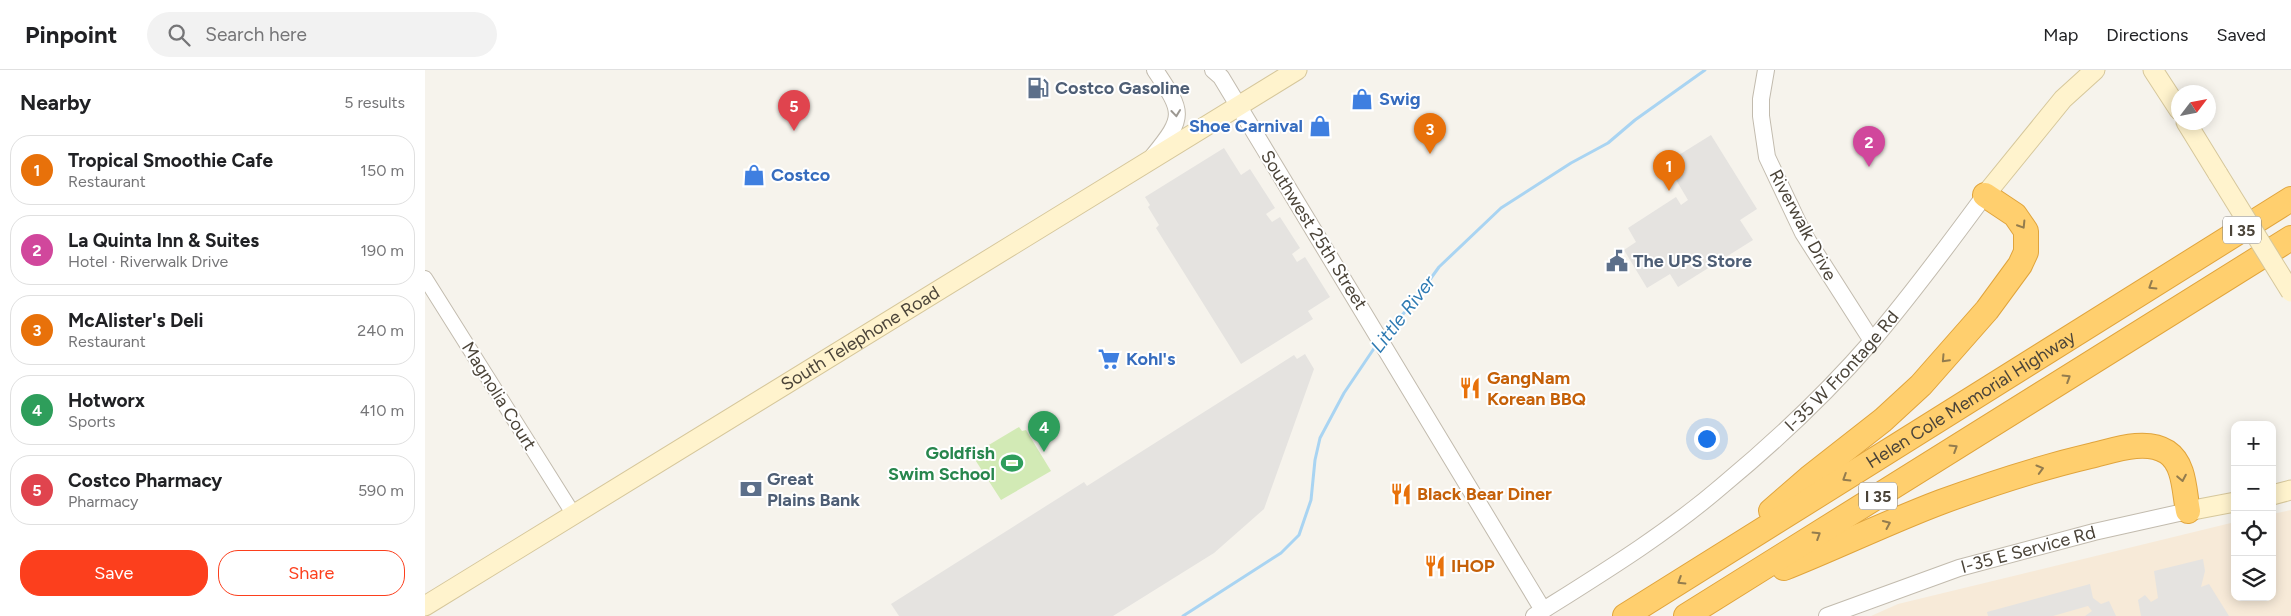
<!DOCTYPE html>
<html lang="en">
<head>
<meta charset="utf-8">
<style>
	:root { --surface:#fff; --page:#f2f2f2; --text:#202124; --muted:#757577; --line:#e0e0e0; --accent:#fc3f1d }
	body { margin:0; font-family:Figtree,sans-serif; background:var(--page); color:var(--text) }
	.controls { position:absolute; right:15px; bottom:15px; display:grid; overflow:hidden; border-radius:10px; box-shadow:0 2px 12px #0003 }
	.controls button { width:45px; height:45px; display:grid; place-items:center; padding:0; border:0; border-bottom:1px solid var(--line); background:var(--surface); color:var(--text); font:25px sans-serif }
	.compass { position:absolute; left:1746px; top:15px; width:45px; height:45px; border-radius:50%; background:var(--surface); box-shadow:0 2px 12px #0003; rotate:58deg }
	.you { position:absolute; left:1281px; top:368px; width:18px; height:18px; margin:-12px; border:4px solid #fff; border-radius:50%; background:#1a73e8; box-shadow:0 0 0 8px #1a73e833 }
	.badge { display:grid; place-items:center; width:32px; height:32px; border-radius:50%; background:var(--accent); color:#fff; font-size:16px; font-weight:700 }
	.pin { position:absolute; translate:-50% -41px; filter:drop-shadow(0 1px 2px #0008) }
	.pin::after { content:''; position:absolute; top:26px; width:18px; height:15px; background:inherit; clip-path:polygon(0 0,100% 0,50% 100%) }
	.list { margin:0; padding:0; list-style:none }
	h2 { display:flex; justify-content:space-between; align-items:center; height:65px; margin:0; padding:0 20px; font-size:21px }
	h2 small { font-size:16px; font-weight:400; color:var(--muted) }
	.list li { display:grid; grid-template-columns:32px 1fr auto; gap:15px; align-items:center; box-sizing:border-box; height:70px; margin:0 10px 10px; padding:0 10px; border:1px solid var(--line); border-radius:20px }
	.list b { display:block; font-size:19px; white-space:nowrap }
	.list p { margin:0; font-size:16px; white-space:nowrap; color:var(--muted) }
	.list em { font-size:16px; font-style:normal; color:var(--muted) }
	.actions { display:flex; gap:10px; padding:15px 20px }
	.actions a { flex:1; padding:11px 0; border:1px solid var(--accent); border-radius:20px; text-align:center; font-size:18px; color:var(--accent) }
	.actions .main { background:var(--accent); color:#fff }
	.icon { flex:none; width:28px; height:28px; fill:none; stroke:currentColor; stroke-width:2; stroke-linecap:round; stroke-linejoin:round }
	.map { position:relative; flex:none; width:1866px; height:546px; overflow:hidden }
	header { display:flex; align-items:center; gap:30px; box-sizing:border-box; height:70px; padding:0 25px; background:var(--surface); border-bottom:1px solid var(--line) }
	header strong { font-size:24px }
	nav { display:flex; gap:28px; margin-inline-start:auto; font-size:18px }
	.search { width:350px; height:45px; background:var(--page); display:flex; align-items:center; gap:12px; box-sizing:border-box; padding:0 18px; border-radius:28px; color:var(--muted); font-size:19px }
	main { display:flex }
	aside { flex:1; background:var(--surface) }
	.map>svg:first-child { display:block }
	.commercial { fill:#f7ead8 }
	.green { fill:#d2eab5 }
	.parking { fill:#e5e3e0 }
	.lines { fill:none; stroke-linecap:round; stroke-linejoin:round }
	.stream { stroke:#a9d4f2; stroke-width:3 }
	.minor-casing { stroke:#c2bbae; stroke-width:16 }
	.tertiary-casing { stroke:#c2bbae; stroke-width:18 }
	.secondary-casing { stroke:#d6c79b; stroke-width:21 }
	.motorway-casing { stroke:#e0a43c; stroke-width:26 }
	.minor { stroke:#fff; stroke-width:14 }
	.tertiary { stroke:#fff; stroke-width:16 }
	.secondary { stroke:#fff3cd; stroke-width:19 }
	.motorway { stroke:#ffcf6e; stroke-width:24 }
	.secondary-bridge-casing { stroke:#d6c79b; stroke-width:21; stroke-linecap:butt }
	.secondary-bridge { stroke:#fff3cd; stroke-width:19 }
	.oneway { stroke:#9c9892 }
	.oneway2 { stroke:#937c4e }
	.labels { text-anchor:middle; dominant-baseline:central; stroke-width:4; stroke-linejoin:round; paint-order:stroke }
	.shield { fill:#fff; stroke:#817c74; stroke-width:1 }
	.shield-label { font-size:16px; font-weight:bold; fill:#4b4439 }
	.service-label { font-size:18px; font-weight:bold; fill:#4e5e75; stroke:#fff; text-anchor:start }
	.shop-label { font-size:18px; font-weight:bold; fill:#366cbe; stroke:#fff; text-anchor:start }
	.street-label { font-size:18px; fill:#4b4439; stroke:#fff }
	.food-label { font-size:18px; font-weight:bold; fill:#c56008; stroke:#fff; text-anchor:start }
	.leisure-label { font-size:18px; font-weight:bold; fill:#27864d; stroke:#fff; text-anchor:end }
	.water-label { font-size:19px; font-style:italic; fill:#2e7ab2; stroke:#fff }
</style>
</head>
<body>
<header>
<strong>Pinpoint</strong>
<div class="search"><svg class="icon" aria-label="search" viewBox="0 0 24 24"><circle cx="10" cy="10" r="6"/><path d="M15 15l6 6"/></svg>Search here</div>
<nav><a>Map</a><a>Directions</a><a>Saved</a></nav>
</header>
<main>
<aside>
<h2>Nearby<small>5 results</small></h2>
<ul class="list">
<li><span class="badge" style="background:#e8710a">1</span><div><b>Tropical Smoothie Cafe</b><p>Restaurant</p></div><em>150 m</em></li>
<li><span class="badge" style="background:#d1479c">2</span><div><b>La Quinta Inn &amp; Suites</b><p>Hotel · Riverwalk Drive</p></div><em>190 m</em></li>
<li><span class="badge" style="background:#e8710a">3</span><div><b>McAlister's Deli</b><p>Restaurant</p></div><em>240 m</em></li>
<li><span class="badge" style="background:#2e9e5b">4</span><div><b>Hotworx</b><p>Sports</p></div><em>410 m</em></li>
<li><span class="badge" style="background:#e0444e">5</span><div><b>Costco Pharmacy</b><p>Pharmacy</p></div><em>590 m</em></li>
</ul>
<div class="actions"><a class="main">Save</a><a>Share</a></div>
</aside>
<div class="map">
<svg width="1866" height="546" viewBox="0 0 1866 546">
	<rect width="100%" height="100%" fill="#f6f3ec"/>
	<!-- commercial -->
	<polygon class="commercial" points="1866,440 1866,546 1446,546 1473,534 1810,452 1810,527 1847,527 1847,444"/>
	<!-- green -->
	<polygon class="green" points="594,357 597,361 601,360 626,401 576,430 547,385"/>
	<!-- parking -->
	<g class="parking">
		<polygon points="1286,65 1332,139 1315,150 1328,170 1253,217 1245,204 1222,218 1199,180 1211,172 1203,158 1251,127 1256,135 1263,130 1241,93"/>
		<polygon points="799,78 816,105 825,99 850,138 841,144 847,152 855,147 875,178 867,184 872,192 880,187 905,227 883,241 888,249 816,294 731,158 734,155 723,137 725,135 720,127"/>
		<polygon points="880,284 889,299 839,439 789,483 688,546 474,546 466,534 659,412 662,416 869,285 872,289"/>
		<polygon points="1778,489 1780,501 1776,517 1784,514 1804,546 1716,546 1713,530 1720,525 1726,532 1733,528 1729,501"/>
		<polygon points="1665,514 1668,528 1676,534 1684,531 1691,546 1660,546 1667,541 1663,536 1628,546 1563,546 1562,542"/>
	</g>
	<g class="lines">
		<!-- stream -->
		<g class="stream">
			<polyline points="959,265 988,233 1014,197 1076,138 1146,93 1183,73 1210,50 1280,0"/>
			<polyline points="758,546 856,483 874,465 886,430 890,390 895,368 919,323 952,274"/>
		</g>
		<!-- minor casing -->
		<g class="minor-casing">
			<polyline id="minor" points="0,208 149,445"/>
		</g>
		<!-- tertiary casing -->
		<g class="tertiary-casing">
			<g id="tertiary">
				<polyline points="788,0 796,7 1118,540"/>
				<polyline points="1341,0 1336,29 1336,46 1342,87 1378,163 1447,271"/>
				<path d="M 728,86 C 761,46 758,42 730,0"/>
				<path id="s1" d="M 1109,546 C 1174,505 1240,465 1298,415 C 1351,371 1402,323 1447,271 C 1487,224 1524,174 1560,125"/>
				<path id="s2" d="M 1402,546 L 1534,498 L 1669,462 L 1763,441"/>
			</g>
		</g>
		<!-- secondary casing -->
		<g class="secondary-casing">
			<g id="secondary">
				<polyline points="1728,0 1754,40"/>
				<polyline points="1761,52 1793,104"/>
				<polyline points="1560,125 1638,29 1670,0"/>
				<polyline points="1847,425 1866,420"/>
				<polyline points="1763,441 1810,432"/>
				<path id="s3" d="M 0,536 L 872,0"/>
			</g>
		</g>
		<!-- motorway casing -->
		<g class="motorway-casing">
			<g id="motorway">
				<polyline points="1346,441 1384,408 1458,350 1496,315 1562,240 1595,195 1601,182 1601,161 1590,145 1560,125"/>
				<path d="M 1359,498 C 1412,477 1463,452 1516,432 C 1565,414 1614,398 1665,386 C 1687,381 1720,368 1742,382 C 1760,394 1759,421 1763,441"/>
				<path id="s4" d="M 1200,546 L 1866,129"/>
				<polyline points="1261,546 1866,168"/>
			</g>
		</g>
		<!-- minor -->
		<use href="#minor" class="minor"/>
		<!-- tertiary -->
		<use href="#tertiary" class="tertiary"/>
		<!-- secondary -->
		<use href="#secondary" class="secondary"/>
		<!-- motorway -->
		<use href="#motorway" class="motorway"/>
		<!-- secondary-bridge casing -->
		<g class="secondary-bridge-casing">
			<polyline id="secondary-bridge" points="1793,104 1866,222"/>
		</g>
		<!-- secondary-bridge -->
		<use href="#secondary-bridge" class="secondary-bridge"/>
	</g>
	<!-- one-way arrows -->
	<defs><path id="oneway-chevron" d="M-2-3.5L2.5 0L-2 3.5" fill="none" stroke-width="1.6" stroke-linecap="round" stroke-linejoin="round" transform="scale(1.25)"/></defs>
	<use class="oneway" href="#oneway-chevron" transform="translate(751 43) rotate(84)"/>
	<g class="oneway2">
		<use href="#oneway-chevron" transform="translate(1597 155) rotate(58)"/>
		<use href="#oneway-chevron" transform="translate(1727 216) rotate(148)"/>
		<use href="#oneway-chevron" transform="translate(1520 289) rotate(133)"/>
		<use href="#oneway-chevron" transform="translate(1642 308) rotate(-32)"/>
		<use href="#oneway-chevron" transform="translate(1529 378) rotate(-32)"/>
		<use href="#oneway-chevron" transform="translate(1615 399) rotate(-16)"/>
		<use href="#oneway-chevron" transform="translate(1421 408) rotate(148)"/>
		<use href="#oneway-chevron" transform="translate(1757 408) rotate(79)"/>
		<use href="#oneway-chevron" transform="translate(1462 454) rotate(-24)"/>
		<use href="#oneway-chevron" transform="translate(1392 465) rotate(-32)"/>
		<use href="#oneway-chevron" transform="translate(1256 511) rotate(148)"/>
	</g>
	<!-- icons -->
	<defs>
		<g id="fuel-bare" transform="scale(1.725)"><path d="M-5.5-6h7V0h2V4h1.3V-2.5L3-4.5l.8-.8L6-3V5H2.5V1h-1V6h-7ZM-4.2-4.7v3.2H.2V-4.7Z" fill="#5c6f8a" stroke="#fff" stroke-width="2.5" paint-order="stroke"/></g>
		<g id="shop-bare" transform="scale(1.725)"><path d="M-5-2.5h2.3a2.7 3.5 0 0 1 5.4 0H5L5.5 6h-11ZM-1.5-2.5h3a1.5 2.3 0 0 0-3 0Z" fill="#3f7fe0" stroke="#fff" stroke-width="2.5" paint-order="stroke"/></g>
		<g id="civic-bare" transform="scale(1.725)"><path d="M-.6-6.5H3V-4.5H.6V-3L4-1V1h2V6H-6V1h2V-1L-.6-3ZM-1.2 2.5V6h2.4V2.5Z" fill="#5c6f8a" stroke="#fff" stroke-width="2.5" paint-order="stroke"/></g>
		<g id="supermarket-bare" transform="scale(1.725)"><path d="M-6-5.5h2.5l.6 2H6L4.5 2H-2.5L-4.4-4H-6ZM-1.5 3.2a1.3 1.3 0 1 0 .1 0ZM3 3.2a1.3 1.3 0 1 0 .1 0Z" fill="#3f7fe0" stroke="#fff" stroke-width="2.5" paint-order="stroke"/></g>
		<g id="restaurant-bare" transform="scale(1.725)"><path d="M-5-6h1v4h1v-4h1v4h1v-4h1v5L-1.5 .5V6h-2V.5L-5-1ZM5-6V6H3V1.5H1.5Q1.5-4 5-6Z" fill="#e8710a" stroke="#fff" stroke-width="2.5" paint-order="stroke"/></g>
		<g id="stadium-bare" transform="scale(1.725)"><path d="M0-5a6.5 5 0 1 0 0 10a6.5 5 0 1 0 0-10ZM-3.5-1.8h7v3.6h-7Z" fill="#2e9e5b" stroke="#fff" stroke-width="2.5" paint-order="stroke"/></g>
		<g id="bank-bare" transform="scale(1.725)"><path d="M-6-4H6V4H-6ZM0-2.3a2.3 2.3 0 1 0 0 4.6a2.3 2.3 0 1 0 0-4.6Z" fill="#5c6f8a" stroke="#fff" stroke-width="2.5" paint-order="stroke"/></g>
	</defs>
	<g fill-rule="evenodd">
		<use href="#fuel-bare" x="613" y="18"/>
		<use href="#shop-bare" x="937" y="29"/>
		<use href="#shop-bare" x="895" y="56"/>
		<use href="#shop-bare" x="329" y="105"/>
		<use href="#civic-bare" x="1192" y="191"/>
		<use href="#supermarket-bare" x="684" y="289"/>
		<use href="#restaurant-bare" x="1045" y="318"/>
		<use href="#stadium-bare" x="587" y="393"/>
		<use href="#bank-bare" x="326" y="419"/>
		<use href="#restaurant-bare" x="976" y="424"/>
		<use href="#restaurant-bare" x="1010" y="496"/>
	</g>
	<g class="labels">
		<!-- shield labels -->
		<g class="shield">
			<rect x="1798" y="146.5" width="38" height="27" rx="4"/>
			<rect x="1434" y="412.5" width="38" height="27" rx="4"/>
		</g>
		<g class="shield-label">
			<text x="1817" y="160">I 35</text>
			<text x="1453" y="426">I 35</text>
		</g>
		<!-- service labels -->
		<g class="service-label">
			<text x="630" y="18">Costco Gasoline</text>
			<text x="1208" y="191">The UPS Store</text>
			<text x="342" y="409">Great<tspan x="342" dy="21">Plains Bank</tspan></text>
		</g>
		<!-- shop labels -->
		<g class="shop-label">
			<text x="954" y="29">Swig</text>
			<text x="878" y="56" text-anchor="end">Shoe Carnival</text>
			<text x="346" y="105">Costco</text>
			<text x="701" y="289">Kohl's</text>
		</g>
		<!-- street labels -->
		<g class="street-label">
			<text transform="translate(1378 155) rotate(62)">Riverwalk Drive</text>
			<text transform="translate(889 160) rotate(58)">Southwest 25th Street</text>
			<text stroke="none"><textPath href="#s3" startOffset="511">South Telephone Road</textPath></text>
			<text stroke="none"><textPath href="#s1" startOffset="395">I-35 W Frontage Rd</textPath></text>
			<text transform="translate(74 326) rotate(58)">Magnolia Court</text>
			<text stroke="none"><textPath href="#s4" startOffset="408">Helen Cole Memorial Highway</textPath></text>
			<text stroke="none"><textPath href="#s2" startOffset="212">I-35 E Service Rd</textPath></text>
		</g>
		<!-- food labels -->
		<g class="food-label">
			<text x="1062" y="308">GangNam<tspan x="1062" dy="21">Korean BBQ</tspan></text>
			<text x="992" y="424">Black Bear Diner</text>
			<text x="1026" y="496">IHOP</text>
		</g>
		<!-- leisure labels -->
		<g class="leisure-label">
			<text x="570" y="383">Goldfish<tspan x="570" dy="21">Swim School</tspan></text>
		</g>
		<!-- water labels -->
		<g class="water-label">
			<text transform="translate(978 244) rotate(-52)">Little River</text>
		</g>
	</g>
</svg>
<div class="controls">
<button>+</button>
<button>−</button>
<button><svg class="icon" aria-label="locate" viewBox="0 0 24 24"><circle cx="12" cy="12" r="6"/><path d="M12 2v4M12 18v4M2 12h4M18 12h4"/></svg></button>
<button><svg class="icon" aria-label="layers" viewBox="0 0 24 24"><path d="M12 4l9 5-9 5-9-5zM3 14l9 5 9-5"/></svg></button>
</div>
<svg class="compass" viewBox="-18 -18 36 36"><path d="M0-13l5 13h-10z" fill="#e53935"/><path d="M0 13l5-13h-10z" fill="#757577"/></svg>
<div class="you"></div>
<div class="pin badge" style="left:1244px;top:121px;background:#e8710a">1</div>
<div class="pin badge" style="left:1444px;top:97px;background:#d1479c">2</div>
<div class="pin badge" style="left:1005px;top:84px;background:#e8710a">3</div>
<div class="pin badge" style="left:619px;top:382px;background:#2e9e5b">4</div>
<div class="pin badge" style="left:369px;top:61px;background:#e0444e">5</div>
</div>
</main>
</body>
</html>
